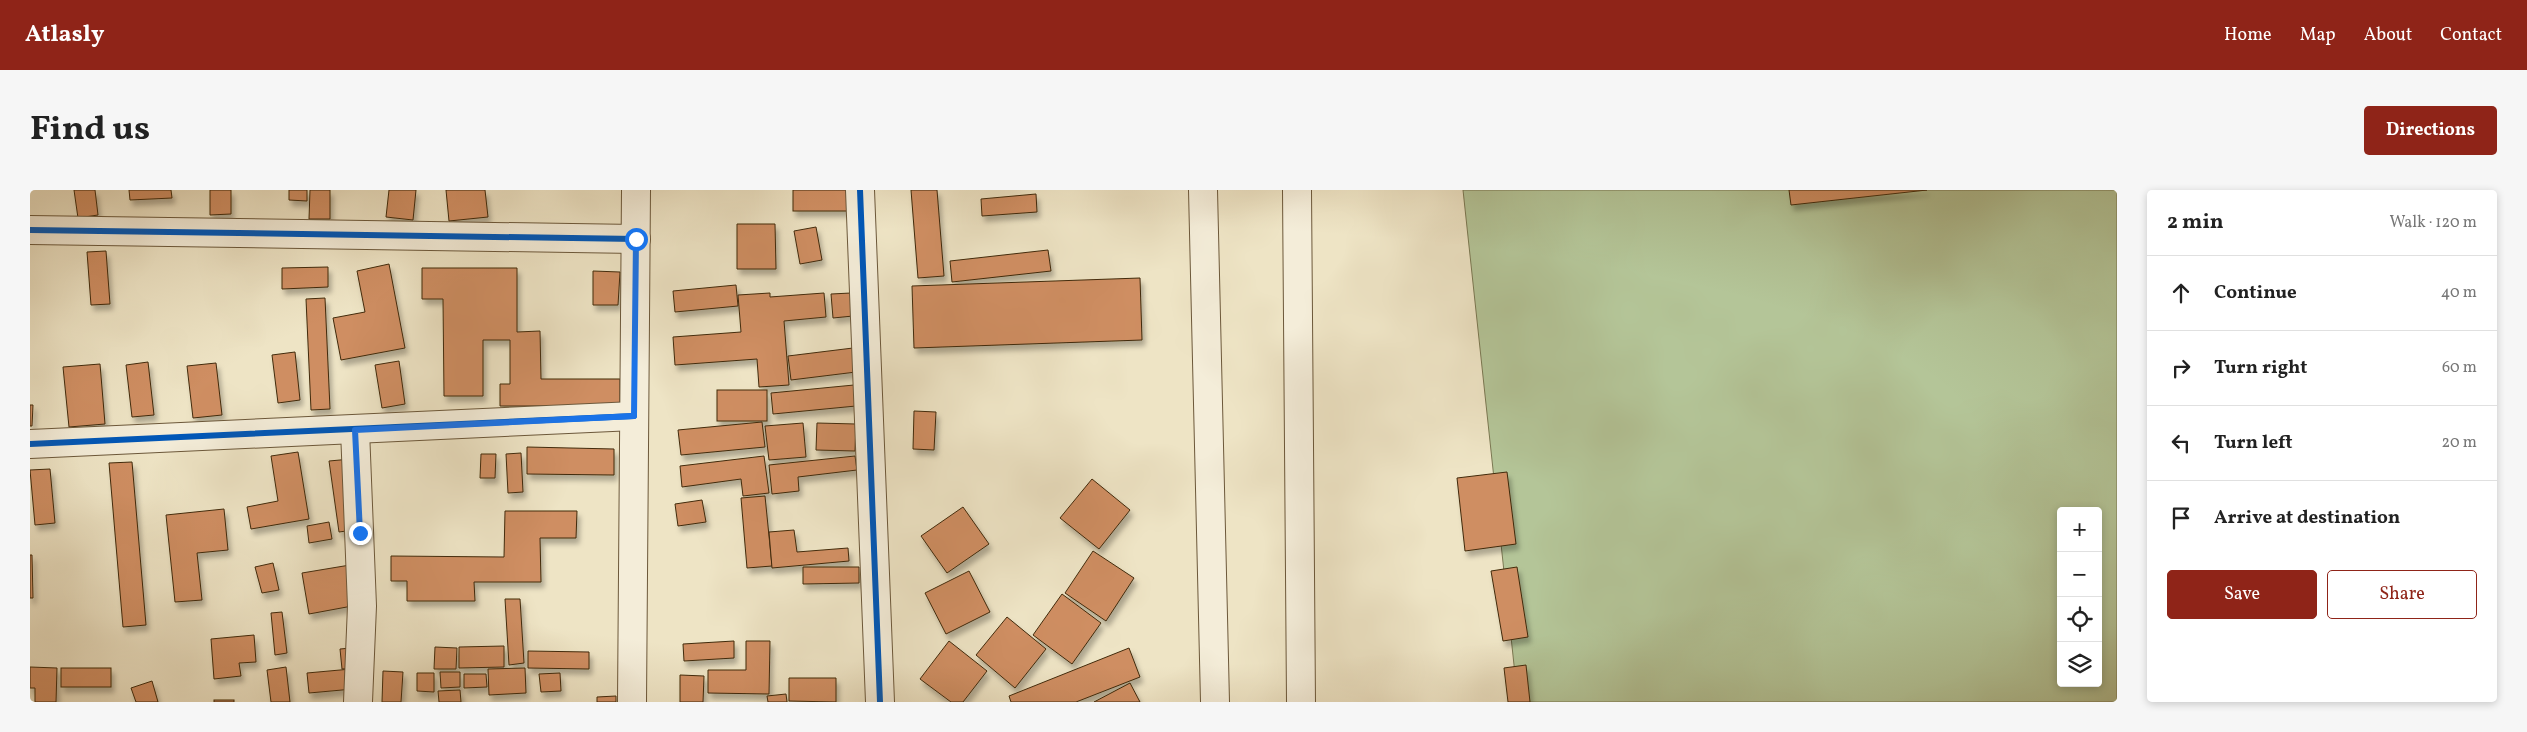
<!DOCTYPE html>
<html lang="en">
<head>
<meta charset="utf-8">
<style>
	:root { --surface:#fff; --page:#f6f6f6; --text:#222; --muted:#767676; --line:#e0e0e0; --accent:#8f2418 }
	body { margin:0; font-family:Vollkorn,serif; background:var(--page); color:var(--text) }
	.controls { position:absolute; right:15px; bottom:15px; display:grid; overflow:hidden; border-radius:5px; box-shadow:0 2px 8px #0003 }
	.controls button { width:45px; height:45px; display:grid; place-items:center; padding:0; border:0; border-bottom:1px solid var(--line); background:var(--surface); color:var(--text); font:25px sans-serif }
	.stop { position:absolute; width:15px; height:15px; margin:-11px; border:4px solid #1a73e8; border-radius:50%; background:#fff }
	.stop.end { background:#1a73e8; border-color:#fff; box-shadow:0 1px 5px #0008 }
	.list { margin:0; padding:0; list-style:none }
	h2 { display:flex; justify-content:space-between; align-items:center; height:65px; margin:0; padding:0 20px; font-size:21px }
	h2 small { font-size:16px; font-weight:400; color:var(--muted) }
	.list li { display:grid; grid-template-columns:32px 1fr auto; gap:15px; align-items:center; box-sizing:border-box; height:75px; padding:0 20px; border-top:1px solid var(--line) }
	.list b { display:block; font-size:19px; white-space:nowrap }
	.list em { font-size:16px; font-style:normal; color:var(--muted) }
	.actions { display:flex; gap:10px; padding:15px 20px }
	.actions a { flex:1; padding:11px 0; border:1px solid var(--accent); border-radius:5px; text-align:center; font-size:18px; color:var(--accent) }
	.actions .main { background:var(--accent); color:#fff }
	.icon { flex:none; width:28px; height:28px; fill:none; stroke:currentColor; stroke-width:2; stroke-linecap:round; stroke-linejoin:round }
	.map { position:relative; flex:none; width:2087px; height:512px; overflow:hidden; border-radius:5px }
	header { display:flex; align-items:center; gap:30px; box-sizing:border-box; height:70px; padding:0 25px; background:var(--accent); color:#fff }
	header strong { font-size:24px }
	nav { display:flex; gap:28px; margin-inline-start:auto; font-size:18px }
	.intro { display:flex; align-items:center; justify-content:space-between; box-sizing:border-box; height:120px; padding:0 30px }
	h1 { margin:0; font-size:35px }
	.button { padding:12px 22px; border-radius:5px; background:var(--accent); color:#fff; font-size:18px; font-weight:700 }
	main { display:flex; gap:30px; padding:0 30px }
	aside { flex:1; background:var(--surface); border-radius:5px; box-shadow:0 2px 8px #0003 }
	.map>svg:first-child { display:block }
	.green { fill:#b4c598; stroke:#7a7852; fill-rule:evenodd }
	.building { fill:#cf8e62; stroke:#412a0c; filter:url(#shadow) }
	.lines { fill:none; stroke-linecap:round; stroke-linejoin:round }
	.minor-casing { stroke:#6c583a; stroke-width:30 }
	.tertiary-casing { stroke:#6c583a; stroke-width:30 }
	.minor { stroke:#f4edd9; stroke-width:28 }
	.tertiary { stroke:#f4edd9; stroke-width:28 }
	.cycleway-casing { stroke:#f4edd9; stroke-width:9 }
	.cycleway { stroke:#0057b8; stroke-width:6 }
	.route { stroke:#1a73e8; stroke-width:6 }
</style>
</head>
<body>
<header>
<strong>Atlasly</strong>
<nav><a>Home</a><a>Map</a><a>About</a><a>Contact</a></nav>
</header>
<div class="intro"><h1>Find us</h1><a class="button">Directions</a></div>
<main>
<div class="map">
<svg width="2087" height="512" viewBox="0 0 2087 512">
	<defs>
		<filter id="shadow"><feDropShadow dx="3" dy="5.5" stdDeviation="2.5" flood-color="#0004"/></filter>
	</defs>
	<rect width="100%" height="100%" fill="#eee4c5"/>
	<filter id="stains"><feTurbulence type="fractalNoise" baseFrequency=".004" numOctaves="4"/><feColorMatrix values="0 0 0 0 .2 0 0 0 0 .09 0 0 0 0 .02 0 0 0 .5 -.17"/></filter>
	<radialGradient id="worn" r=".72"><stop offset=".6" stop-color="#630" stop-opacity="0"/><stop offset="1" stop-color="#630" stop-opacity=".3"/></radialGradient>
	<!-- green -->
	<path class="green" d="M 1433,0 L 2087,0 L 2087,512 L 1488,512 ZM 2031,321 L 2068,321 L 2068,493 L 2031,493 Z"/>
	<!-- building -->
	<g class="building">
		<polygon points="44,0 65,0 68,25 48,28"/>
		<polygon points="99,0 141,0 142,8 100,10"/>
		<polygon points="180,0 201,0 201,24 180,25"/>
		<polygon points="259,0 277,0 277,11 259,10"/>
		<polygon points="280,0 300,0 300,29 279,29"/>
		<polygon points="359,0 386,0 383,30 356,27"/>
		<polygon points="416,0 455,0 458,27 419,31"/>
		<rect x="763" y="0" width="59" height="21"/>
		<polygon points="881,0 907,0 914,86 888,88"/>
		<polygon points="1759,0 1897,0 1761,15"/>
		<polygon points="1006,4 1007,22 952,26 951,9"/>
		<polygon points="707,34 745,34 746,79 707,79"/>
		<polygon points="786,37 792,70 770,74 764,41"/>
		<polygon points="1018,60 1021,81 922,92 920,71"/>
		<polygon points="76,61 80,114 61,115 57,62"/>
		<polygon points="359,74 375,158 311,170 303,128 335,122 327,81"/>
		<polygon points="298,77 298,97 252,99 252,78"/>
		<polygon points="392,78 487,78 487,142 510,141 511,189 590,189 590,216 470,216 470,194 480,194 480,150 453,150 453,206 414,206 413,109 392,109"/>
		<polygon points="563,81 590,82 588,115 563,115"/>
		<polygon points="1110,88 1112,150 884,158 882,96"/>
		<polygon points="706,95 708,116 645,122 643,101"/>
		<polygon points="740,103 740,107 794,103 796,127 754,131 759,195 729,197 727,169 645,175 643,147 711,142 708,105"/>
		<polygon points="821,103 823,126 803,128 801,104"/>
		<polygon points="295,108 300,219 281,220 276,109"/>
		<polygon points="823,158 826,182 761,190 758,166"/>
		<polygon points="265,162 270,210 248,213 242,165"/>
		<polygon points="369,171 375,214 352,218 345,175"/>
		<polygon points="118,172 124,225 102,227 96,175"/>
		<polygon points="186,173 192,225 163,228 157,176"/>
		<polygon points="70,174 75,234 39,237 33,177"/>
		<polygon points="824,195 826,216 743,224 741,203"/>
		<rect x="687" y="200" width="50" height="31"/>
		<polygon points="0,215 3,215 2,236 0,236"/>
		<polygon points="884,221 906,222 904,260 883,259"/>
		<polygon points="732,232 735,257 651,265 648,240"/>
		<polygon points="773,233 776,267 739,270 735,236"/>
		<polygon points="787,233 826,234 825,261 786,260"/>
		<polygon points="497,257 584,259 584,285 497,284"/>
		<polygon points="268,262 279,329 221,339 217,317 248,311 241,266"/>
		<polygon points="491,263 493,302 478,303 476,264"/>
		<polygon points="451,264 466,264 465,288 450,288"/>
		<polygon points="734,266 739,303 713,306 711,289 652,297 650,276"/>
		<polygon points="825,266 827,280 768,287 769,301 742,304 739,275"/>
		<polygon points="321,269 330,339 309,342 299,271"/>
		<polygon points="102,272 116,435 93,437 79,273"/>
		<polygon points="20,279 25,333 5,335 0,280"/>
		<polygon points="1477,282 1486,354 1435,361 1427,288"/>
		<polygon points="1062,289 1100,320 1069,359 1030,328"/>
		<polygon points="735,306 742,376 717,378 711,308"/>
		<polygon points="672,310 676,332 648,336 645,314"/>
		<polygon points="933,317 959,354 917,383 891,346"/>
		<polygon points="194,319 198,360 167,363 172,410 145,412 136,325"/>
		<polygon points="475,321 547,321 546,348 510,348 511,392 444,392 445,411 377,411 377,391 361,391 361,366 474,367"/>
		<polygon points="299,332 302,349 279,353 277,336"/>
		<polygon points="764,340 767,362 818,358 819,371 742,378 739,342"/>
		<polygon points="1063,361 1104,388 1076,431 1035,403"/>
		<polygon points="0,365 2,365 3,408 0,408"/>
		<polygon points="243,373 249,400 232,403 225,377"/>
		<polygon points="326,374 333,414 279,424 272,383"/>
		<polygon points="773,377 829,377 829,393 773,394"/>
		<polygon points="1487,377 1498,447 1473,451 1461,381"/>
		<polygon points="939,381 960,422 916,444 895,403"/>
		<polygon points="1032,404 1071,433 1042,474 1003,445"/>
		<polygon points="475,409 490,409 494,473 479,475"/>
		<polygon points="252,422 257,463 245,465 241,423"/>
		<polygon points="977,427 1016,459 985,498 946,465"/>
		<polygon points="224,445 226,472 209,473 211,486 184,489 181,449"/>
		<polygon points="704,451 704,468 654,471 653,454"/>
		<polygon points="716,451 740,451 739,504 678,503 678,480 716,480"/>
		<polygon points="919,451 957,481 933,512 921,512 890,489"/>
		<polygon points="474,456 474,477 429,478 429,457"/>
		<polygon points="332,457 333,477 312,479 310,459"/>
		<polygon points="405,457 427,458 426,479 404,479"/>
		<polygon points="1099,458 1110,487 1046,512 981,512 979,506"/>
		<polygon points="498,461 559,462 559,479 498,478"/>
		<polygon points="1496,475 1500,512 1478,512 1474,478"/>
		<polygon points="0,477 27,478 26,512 5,512 5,498 0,498"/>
		<polygon points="256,477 260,512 241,512 237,480"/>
		<rect x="31" y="478" width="50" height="19"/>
		<polygon points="332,478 334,498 279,503 277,483"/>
		<polygon points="495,478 496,503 459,505 458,479"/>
		<polygon points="353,481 373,482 371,512 352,512"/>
		<polygon points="410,482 430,482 430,497 411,498"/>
		<polygon points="387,483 404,483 404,502 387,501"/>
		<polygon points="530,483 531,501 511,502 509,484"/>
		<polygon points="434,484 456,484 457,497 434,498"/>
		<polygon points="650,485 674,486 673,512 650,512"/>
		<polygon points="759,488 806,488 806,512 759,511"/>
		<polygon points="122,491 128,512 106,512 101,498"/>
		<polygon points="1100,493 1110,512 1064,512"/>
		<polygon points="430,500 431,512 409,512 408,501"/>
		<polygon points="756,504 757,512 738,512 737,506"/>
		<polygon points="586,506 586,512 567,512 567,507"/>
		<rect x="184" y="510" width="20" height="2"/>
	</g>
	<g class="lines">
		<!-- minor casing -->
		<g class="minor-casing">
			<g id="minor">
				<polyline points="830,0 850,512"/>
				<polyline points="0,40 606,49"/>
				<polyline points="325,240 332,416 328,512"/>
				<polyline points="0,254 604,226"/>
				<polyline points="602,512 606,0"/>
			</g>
		</g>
		<!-- tertiary casing -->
		<g class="tertiary-casing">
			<g id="tertiary">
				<polyline points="1173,0 1185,512"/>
				<polyline points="1267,0 1271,512"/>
			</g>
		</g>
		<!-- minor -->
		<use href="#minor" class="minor"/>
		<!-- tertiary -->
		<use href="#tertiary" class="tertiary"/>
		<!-- cycleway casing -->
		<g class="cycleway-casing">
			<g id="cycleway">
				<polyline points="830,0 850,512"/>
				<polyline points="0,40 606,49"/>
				<polyline points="0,254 604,226"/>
			</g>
		</g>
		<!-- cycleway -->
		<use href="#cycleway" class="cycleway"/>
	</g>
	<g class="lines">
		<!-- route -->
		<polyline class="route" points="330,343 325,240 604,226 606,49"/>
	</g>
	<rect width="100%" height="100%" filter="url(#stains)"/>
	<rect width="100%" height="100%" fill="url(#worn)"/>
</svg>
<div class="controls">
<button>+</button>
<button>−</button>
<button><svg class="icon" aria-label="locate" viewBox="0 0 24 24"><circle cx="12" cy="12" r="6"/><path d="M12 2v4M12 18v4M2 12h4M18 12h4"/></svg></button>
<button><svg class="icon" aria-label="layers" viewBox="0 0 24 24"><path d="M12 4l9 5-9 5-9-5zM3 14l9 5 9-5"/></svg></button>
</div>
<div class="stop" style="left:606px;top:49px"></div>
<div class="stop end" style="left:330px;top:343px"></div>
</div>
<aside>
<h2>2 min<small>Walk · 120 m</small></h2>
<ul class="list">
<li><svg class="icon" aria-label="ahead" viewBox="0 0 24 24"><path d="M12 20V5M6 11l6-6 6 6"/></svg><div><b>Continue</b></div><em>40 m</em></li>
<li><svg class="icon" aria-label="right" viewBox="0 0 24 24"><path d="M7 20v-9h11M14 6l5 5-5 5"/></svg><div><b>Turn right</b></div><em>60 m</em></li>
<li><svg class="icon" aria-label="left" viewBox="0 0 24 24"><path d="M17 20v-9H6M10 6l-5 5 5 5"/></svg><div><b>Turn left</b></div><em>20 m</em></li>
<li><svg class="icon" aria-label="arrive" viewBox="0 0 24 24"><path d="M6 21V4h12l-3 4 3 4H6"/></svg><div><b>Arrive at destination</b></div></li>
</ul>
<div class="actions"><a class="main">Save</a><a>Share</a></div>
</aside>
</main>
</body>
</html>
